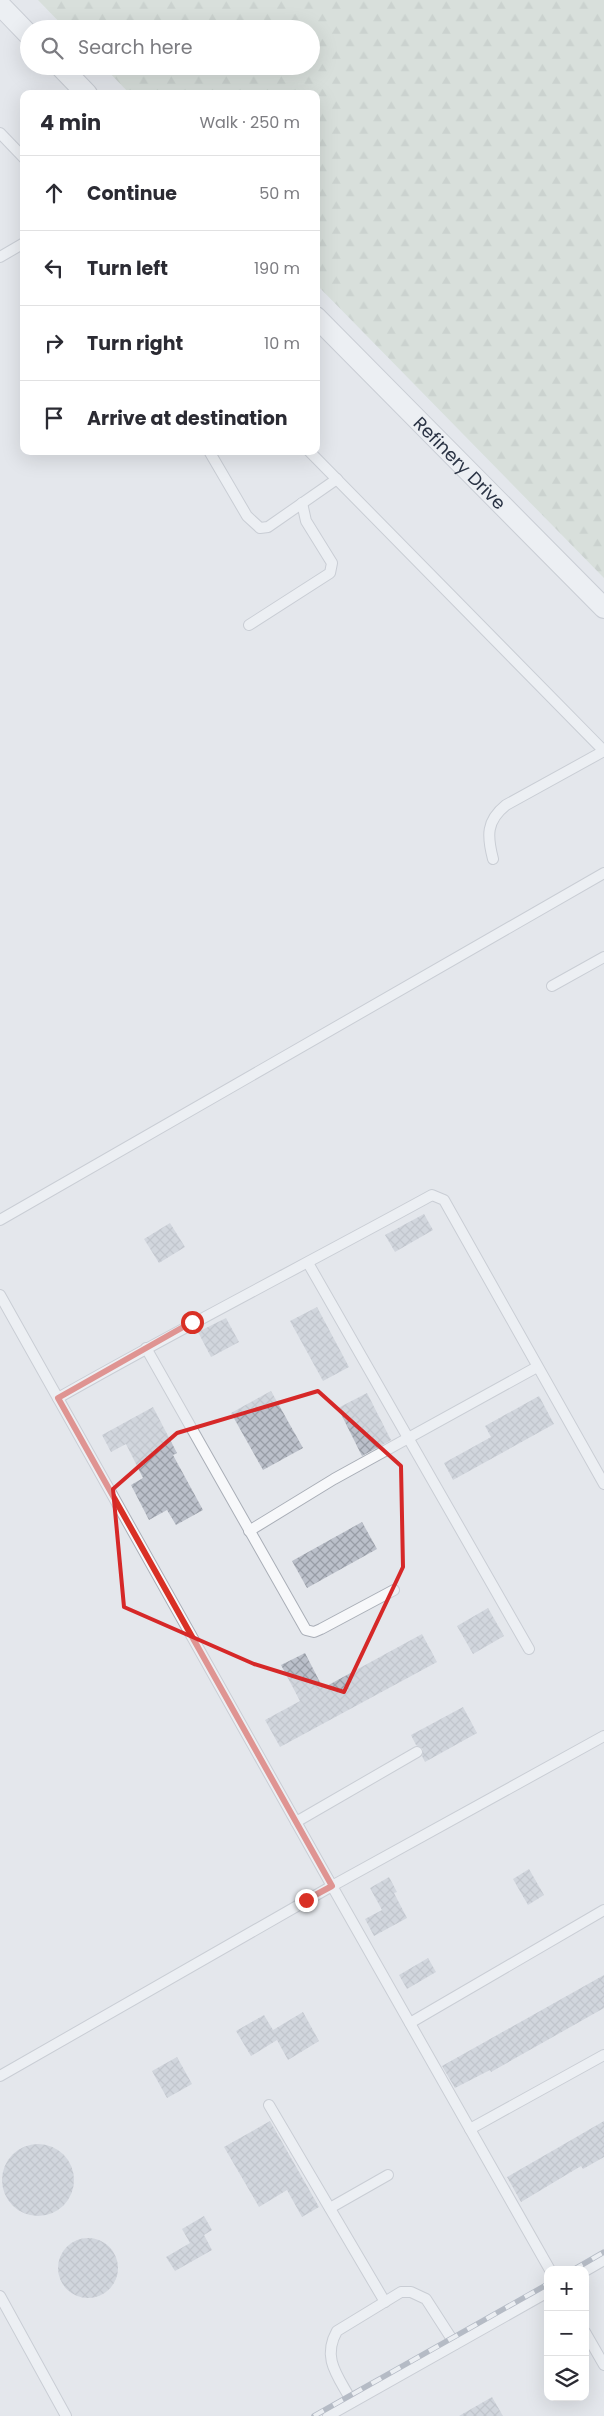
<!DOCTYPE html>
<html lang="en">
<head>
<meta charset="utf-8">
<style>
	:root { --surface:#fff; --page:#f2f2f3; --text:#2b2b33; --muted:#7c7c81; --line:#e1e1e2 }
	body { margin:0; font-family:Poppins,sans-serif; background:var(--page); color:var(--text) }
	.controls { position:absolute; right:15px; bottom:15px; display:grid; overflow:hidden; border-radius:10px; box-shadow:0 5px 20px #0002 }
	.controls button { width:45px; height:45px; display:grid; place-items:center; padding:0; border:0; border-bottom:1px solid var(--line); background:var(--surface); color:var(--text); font:25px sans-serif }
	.stop { position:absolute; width:15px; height:15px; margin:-11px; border:4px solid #d93025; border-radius:50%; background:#fff }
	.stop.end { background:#d93025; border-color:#fff; box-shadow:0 1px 5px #0008 }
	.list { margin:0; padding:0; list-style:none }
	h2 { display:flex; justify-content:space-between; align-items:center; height:65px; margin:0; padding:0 20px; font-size:21px }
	h2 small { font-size:16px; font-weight:400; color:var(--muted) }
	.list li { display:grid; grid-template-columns:32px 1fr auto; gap:15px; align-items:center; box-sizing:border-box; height:75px; padding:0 20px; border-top:1px solid var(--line) }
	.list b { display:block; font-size:19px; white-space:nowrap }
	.list em { font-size:16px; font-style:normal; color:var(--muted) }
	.icon { flex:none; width:28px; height:28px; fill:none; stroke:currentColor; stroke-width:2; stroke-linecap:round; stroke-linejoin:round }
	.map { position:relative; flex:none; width:604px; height:2416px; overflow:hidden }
	.search { position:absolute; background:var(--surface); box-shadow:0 5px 20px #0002; left:20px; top:20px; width:300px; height:55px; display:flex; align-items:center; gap:12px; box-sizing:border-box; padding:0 18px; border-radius:28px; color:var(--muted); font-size:19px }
	.panel { position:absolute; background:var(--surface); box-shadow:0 5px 20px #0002; left:20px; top:90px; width:300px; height:365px; border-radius:10px }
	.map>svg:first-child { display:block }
	.forest { fill:url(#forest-firs) }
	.building { fill:url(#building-cross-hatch) }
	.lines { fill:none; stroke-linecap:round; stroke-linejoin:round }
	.lane-casing { stroke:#a9aeb7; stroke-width:12 }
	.street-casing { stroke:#a9aeb7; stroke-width:22 }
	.lane { stroke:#f7f8fa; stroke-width:10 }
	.street { stroke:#f7f8fa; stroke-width:20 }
	.rail-casing { stroke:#7d8696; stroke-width:5.5 }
	.rail { stroke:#f4f6f9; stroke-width:4; stroke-dasharray:11; stroke-linecap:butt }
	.route { stroke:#d93025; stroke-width:6 }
	.marked { fill:none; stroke:#d62828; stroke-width:4; stroke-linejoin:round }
	.labels { text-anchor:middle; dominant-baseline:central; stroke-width:5; stroke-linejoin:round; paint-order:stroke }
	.street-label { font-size:18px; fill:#2b3445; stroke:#f4f6f9 }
</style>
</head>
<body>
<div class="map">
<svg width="604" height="2416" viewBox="0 0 604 2416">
	<defs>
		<pattern id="forest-firs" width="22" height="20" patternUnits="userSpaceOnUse" patternTransform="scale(1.25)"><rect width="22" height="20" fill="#c9d6c5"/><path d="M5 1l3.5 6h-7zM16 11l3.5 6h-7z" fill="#adb8ab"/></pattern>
		<pattern id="building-cross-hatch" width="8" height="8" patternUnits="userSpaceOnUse" patternTransform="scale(1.25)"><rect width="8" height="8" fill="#bbc0ca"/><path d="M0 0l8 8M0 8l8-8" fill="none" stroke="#989da6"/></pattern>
	</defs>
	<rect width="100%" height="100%" fill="#e4e7ec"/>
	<!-- forest -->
	<polygon class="forest" points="38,0 604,0 604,578 316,284 316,94 130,94 103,66 311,66 311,29 66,29"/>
	<!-- building -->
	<g class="building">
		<polygon points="424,1214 433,1230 395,1252 385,1235"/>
		<polygon points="170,1223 185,1247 159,1263 144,1239"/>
		<polygon points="317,1307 349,1367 323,1381 290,1321"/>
		<polygon points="226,1318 239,1342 211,1357 198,1332"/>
		<polygon points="271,1391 303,1448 263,1470 231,1413"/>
		<polygon points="367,1393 391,1440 362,1456 338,1408"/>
		<polygon points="539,1396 554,1424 453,1480 444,1463 491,1437 485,1426"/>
		<polygon points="153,1407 177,1453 173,1455 203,1510 176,1525 167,1510 149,1520 131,1485 143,1478 126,1444 111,1452 102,1435"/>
		<polygon points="362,1522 377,1549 307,1588 292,1561"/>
		<polygon points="488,1608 504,1636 473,1654 457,1626"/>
		<polygon points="422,1634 437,1662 280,1747 265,1720 300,1701 281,1665 305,1653 323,1688"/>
		<polygon points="463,1707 477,1733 425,1762 422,1756 423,1749 416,1745 411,1735"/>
		<polygon points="529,1869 544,1895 528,1905 513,1879"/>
		<polygon points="389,1877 397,1892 394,1893 407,1918 374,1936 365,1919 382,1910 370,1888"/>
		<polygon points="428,1958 436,1972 407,1989 399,1975"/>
		<polygon points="604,1975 604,2008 491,2072 490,2070 455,2088 442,2066"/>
		<polygon points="303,2012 319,2041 288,2060 277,2040 251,2056 236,2031 264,2015 273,2030"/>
		<polygon points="177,2057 192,2084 167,2098 152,2071"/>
		<polygon points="270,2121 319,2207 302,2217 287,2190 259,2207 224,2147"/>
		<polygon points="604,2121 604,2157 583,2169 581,2166 521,2202 507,2177"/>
		<circle cx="38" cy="2180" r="36"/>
		<polygon points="204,2216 212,2230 204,2235 212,2250 175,2271 166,2257 190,2243 182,2229"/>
		<circle cx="88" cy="2268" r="30"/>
		<polygon points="492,2397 503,2416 459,2416"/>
	</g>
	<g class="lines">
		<!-- lane casing -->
		<g class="lane-casing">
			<g id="lane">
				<polyline points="0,133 24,158"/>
				<polyline points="0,257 24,243"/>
				<polyline points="209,451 247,516 260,528 268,527 337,479"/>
				<polyline points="309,451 604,751"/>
				<polyline points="249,625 330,573 332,563 306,521 302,503"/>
				<path d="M 493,859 C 487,836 486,821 506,805 L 604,751"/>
				<polyline points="552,986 604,957"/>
				<polyline points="0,1220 604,873"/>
				<polyline points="308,1263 529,1649"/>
				<polyline points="0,1295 332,1886 0,2076"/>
				<polyline points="146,1348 306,1630 314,1632 321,1629 394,1590"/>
				<path d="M 58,1398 C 181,1328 308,1263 432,1195 L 444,1200 L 604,1484"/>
				<polyline points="249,1531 334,1479 537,1367"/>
				<polyline points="296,1822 417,1752"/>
				<polyline points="410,2023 604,1910"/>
				<polyline points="269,2105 385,2302"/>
				<polyline points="470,2129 604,2055"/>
				<polyline points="330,2208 388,2175"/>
				<polyline points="550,2270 332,1886 604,1736"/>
				<polyline points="585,2271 604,2260"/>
				<polyline points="0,2296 66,2416"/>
				<polyline points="585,2332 604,2365"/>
				<path d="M 352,2402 C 339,2377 321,2359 337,2331 L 401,2292 L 411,2292 L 426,2299 L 455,2344"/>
				<polyline points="328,2416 548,2292"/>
			</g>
		</g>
		<!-- street casing -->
		<g class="street-casing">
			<g id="street">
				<polyline points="0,5 29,35"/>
				<polyline points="60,66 87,94"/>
				<path id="s1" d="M 316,317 L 604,608"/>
			</g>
		</g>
		<!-- lane -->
		<use href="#lane" class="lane"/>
		<!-- street -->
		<use href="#street" class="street"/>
		<!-- rail casing -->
		<g class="rail-casing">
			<g id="rail">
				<polyline points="573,2270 604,2252"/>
				<polyline points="314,2416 548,2284"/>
			</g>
		</g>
		<!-- rail -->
		<use href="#rail" class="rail"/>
	</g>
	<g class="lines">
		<!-- route -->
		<polyline class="route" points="192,1322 58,1398 332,1886 306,1900"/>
	</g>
	<!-- marked area -->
	<path d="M0 0H604V2416H0ZM 318,1391 L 401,1466 L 403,1567 L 344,1692 L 254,1664 L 124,1607 L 113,1489 L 177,1433 Z" fill="#e4e7ec" fill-opacity=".55" fill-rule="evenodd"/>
	<path class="marked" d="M 318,1391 L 401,1466 L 403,1567 L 344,1692 L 254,1664 L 124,1607 L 113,1489 L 177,1433 Z"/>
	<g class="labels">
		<!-- street labels -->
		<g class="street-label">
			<text stroke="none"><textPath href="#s1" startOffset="205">Refinery Drive</textPath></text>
		</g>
	</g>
</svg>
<div class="controls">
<button>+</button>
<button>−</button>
<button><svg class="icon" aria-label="layers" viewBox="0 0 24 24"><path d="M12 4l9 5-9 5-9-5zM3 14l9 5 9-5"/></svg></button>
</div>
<div class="stop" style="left:192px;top:1322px"></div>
<div class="stop end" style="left:306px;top:1900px"></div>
<div class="search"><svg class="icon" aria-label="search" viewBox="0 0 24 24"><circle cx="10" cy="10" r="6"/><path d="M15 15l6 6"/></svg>Search here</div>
<section class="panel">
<h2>4 min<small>Walk · 250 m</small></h2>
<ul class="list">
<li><svg class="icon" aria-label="ahead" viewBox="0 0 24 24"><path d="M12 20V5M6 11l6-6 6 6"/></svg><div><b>Continue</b></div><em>50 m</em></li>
<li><svg class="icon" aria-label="left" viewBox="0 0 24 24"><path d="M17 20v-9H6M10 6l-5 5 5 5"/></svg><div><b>Turn left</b></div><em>190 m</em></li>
<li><svg class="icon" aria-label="right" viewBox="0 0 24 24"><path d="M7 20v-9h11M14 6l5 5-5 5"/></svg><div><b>Turn right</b></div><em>10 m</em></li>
<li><svg class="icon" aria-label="arrive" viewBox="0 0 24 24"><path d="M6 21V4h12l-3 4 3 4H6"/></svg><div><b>Arrive at destination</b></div></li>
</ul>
</section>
</div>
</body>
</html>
